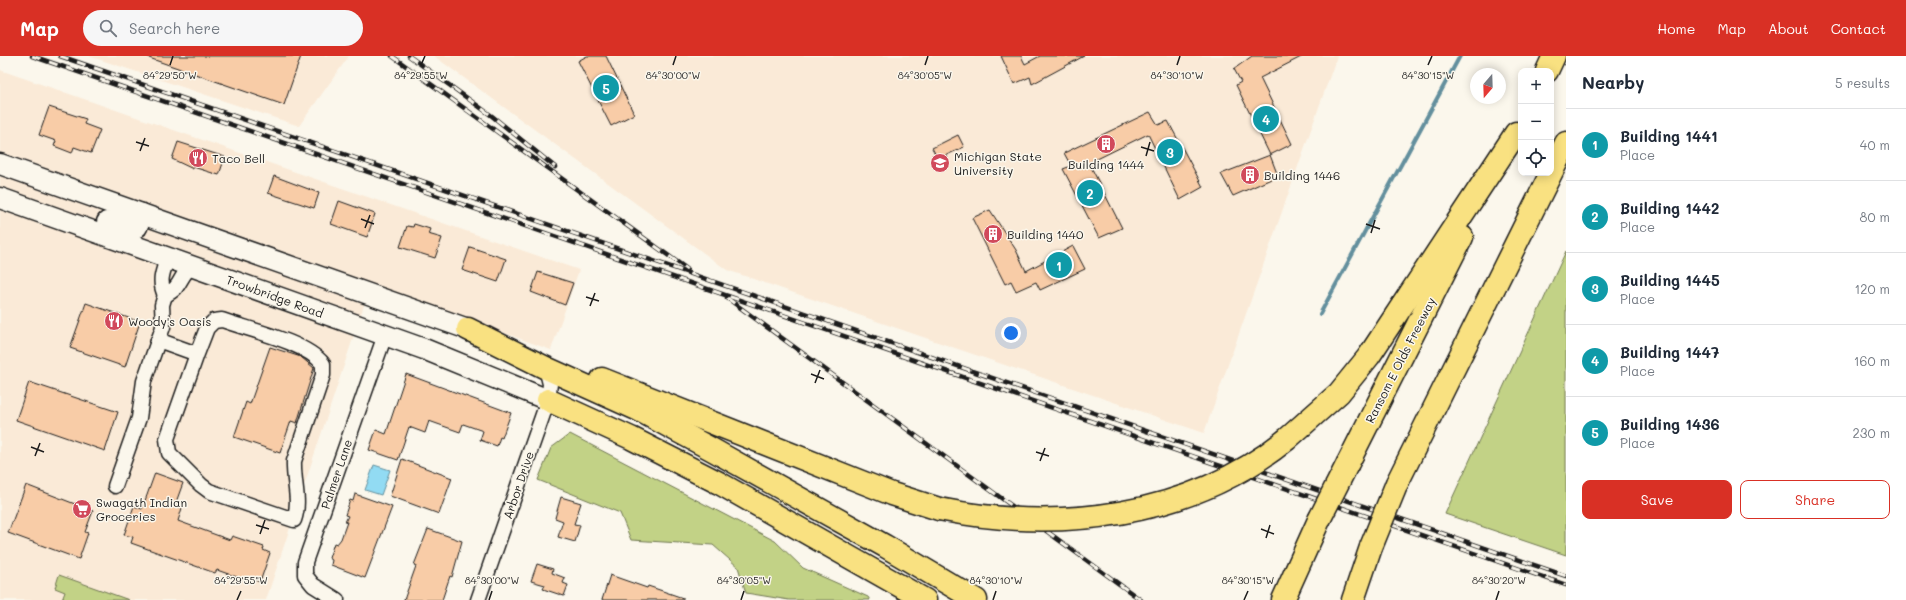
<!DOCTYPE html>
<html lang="en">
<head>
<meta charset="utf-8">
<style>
	:root { --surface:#fff; --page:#f6f6f7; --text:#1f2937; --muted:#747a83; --line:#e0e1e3; --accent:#d93025 }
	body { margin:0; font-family:Mali,sans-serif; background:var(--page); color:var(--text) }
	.controls { position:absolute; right:12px; top:12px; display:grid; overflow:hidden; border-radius:8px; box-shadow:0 2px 10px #0003 }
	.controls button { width:36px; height:36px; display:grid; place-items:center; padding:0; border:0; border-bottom:1px solid var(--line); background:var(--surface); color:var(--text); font:20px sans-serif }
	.compass { position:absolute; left:1470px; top:12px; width:36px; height:36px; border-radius:50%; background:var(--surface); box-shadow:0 2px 10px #0003; rotate:199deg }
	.you { position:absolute; left:1011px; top:277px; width:14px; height:14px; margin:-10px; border:3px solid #fff; border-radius:50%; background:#1a73e8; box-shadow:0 0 0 6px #1a73e833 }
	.badge { display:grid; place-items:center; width:26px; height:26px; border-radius:50%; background:var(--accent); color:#fff; font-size:13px; font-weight:700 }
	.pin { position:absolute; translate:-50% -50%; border:2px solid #fff; box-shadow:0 1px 4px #0006 }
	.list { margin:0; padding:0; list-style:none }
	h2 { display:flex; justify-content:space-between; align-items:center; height:52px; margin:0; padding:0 16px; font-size:17px }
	h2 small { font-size:13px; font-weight:400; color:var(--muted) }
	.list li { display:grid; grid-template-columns:26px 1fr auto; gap:12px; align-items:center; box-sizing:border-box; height:72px; padding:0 16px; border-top:1px solid var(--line) }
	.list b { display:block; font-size:15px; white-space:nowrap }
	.list p { margin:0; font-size:13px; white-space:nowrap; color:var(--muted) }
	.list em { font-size:13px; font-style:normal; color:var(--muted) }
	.actions { display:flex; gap:8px; padding:12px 16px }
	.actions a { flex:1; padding:9px 0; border:1px solid var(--accent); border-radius:8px; text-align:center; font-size:14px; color:var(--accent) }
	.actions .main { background:var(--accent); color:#fff }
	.icon { flex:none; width:22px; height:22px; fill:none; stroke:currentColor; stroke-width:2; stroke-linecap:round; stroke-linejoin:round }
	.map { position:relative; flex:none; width:1566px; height:544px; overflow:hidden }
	header { display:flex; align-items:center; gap:24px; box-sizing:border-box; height:56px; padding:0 20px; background:var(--accent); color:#fff }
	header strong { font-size:19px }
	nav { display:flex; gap:22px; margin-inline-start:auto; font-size:14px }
	.search { width:280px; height:36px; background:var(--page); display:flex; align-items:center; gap:10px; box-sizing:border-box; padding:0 14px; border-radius:22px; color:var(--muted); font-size:15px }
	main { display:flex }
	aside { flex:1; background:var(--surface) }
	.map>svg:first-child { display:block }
	.built { fill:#faead7 }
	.green { fill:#c2d286; stroke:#6f7751 }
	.water { fill:#92dbf3; stroke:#638f9d }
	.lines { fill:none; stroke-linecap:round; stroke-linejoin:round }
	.stream { stroke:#638f9d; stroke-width:4 }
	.building { fill:#f8cca7; stroke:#1c1c1c }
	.street-casing { stroke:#1c1c1c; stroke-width:17 }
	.secondary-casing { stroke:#1c1c1c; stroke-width:23 }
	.highway-casing { stroke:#1c1c1c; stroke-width:25 }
	.street { stroke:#fbf7ec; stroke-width:14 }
	.secondary { stroke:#fbf7ec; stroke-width:20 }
	.highway { stroke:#f9e181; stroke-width:22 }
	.rail-casing { stroke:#1c1c1c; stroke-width:4.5 }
	.rail { stroke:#fbf7ec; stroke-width:3; stroke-dasharray:9; stroke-linecap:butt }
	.highway-bridge-casing { stroke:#1c1c1c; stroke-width:25; stroke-linecap:butt }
	.highway-bridge { stroke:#f9e181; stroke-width:22 }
	.ticks { fill:none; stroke:#1c1c1c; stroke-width:1.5 }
	.labels { text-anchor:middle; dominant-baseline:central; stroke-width:3; stroke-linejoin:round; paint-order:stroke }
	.poi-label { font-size:12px; fill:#1c1c1c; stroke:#fbf7ec; text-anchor:start }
	.street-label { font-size:12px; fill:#1c1c1c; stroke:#fbf7ec }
	.ticks-label { font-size:10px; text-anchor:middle; fill:#1c1c1c; stroke:#fbf7ec; stroke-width:3; stroke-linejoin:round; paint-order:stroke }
</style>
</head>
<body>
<header>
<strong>Map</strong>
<div class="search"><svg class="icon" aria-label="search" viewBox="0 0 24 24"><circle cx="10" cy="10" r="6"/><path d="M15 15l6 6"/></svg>Search here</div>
<nav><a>Home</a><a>Map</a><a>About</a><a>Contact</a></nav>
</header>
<main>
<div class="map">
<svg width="1566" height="544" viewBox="0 0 1566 544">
	<rect width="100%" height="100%" fill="#fbf7ec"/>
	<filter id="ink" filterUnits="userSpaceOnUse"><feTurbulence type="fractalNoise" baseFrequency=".025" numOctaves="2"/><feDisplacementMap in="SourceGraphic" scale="8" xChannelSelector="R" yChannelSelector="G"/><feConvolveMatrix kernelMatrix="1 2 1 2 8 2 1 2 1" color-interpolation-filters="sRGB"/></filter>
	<g filter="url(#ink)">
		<!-- built -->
		<g class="built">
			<polygon points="89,0 349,0 299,70"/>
			<polygon points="434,0 1337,0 1204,377 727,214"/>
			<polygon points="0,14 579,214 551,294 371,228 266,544 0,544"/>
		</g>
		<!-- green -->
		<g class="green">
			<polygon points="1566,195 1566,499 1445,458"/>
			<polygon points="570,378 775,485 803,512 868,541 870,544 789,544 746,537 738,511 713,489 631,484 620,457 538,424 551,392"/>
			<polygon points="59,519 129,544 62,544 65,536 55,532"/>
		</g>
		<!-- water -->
		<polygon class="water" points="374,409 390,414 381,439 365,434"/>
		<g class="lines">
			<!-- stream -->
			<polyline class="stream" points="1320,258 1460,0"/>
		</g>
		<!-- building -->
		<g class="building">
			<polygon points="149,0 301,0 284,49 149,2"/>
			<polygon points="587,0 606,0 634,58 611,70 578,5"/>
			<polygon points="1001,0 1021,0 1025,8 1040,0 1084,0 1032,28 1030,21 1014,28"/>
			<polygon points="1252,0 1303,0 1260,22 1292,88 1270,99 1236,29 1241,26 1234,13"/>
			<polygon points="49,51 86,63 84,68 100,74 91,97 74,91 72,97 54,90 56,85 39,79"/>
			<polygon points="1150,56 1158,69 1168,65 1203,131 1180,144 1148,78 1089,107 1122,172 1099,182 1063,113 1071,110 1064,97"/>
			<polygon points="958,79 964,91 938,103 932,92"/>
			<polygon points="178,86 225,101 219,119 193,111 193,113 172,103"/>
			<polygon points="1270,99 1278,120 1233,140 1221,118"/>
			<polygon points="274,120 319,137 314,152 268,137"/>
			<polygon points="339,145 375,158 367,181 331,168"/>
			<polygon points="990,154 1016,194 1026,215 1073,190 1085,213 1040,234 1036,226 1016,235 1011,225 1005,228 972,162"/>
			<polygon points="414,168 430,173 428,178 442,182 435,202 400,191 407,170 413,171"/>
			<polygon points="470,191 506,203 498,226 462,214"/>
			<polygon points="538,216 573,227 565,249 531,236"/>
			<polygon points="86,247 140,266 125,311 70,292"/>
			<polygon points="270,291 301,301 314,312 297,367 291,365 280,397 234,381 246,346 250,348"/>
			<polygon points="406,318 511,357 502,382 500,381 497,390 480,384 483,375 463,368 460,376 429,365 425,377 409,371 398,404 369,394 376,374 386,378"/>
			<polygon points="29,326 118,356 105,395 16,364"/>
			<polygon points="402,403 452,422 439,458 390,440"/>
			<polygon points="155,417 183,427 175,449 182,452 178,465 230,484 232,480 264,491 263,494 270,497 260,526 252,523 251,526 217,514 215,517 131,487 133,481 124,479 134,450 142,453"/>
			<polygon points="26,429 93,455 85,476 88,477 79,503 8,477"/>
			<polygon points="355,438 392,451 365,522 331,509 332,504 329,502 334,487 337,488 341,483 347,466 345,466 348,460 345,459 350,444 353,445"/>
			<polygon points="561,441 581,447 574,468 580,469 575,486 558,481 563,465 555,462"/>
			<polygon points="428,473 462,485 452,521 450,520 442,544 404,544 416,510 414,509"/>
			<polygon points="537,508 553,513 552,517 565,522 563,527 568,529 564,540 543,533 545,529 531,525"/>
			<polygon points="610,519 647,532 648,530 683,542 683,544 602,544"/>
		</g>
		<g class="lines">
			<!-- street casing -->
			<g class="street-casing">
				<g id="street">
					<path d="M 168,201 C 163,215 158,225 165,239 C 183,231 178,220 192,210"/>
					<path d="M 158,284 L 197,298 L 167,383 L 169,397 L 201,429 L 209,435 L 294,464 C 301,445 293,426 294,405 L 323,319 L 323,308 C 306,286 250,274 222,264 L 214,265 L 207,272 L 197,298"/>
					<polyline points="115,430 139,362 144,325 163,271 162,249 165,239"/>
					<polyline points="337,544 313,529 305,519 305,506 385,279"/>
					<polyline points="478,544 548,344 550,328 546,312"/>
				</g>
			</g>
			<!-- secondary casing -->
			<g class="secondary-casing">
				<g id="secondary">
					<polyline points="0,108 468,273"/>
					<polyline points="0,142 424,293 548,344"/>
					<polyline points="107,166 132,174 137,171 142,158"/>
				</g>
			</g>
			<!-- highway casing -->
			<g class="highway-casing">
				<g id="highway">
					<polyline points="1547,15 1554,0"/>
					<polyline points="468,273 546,312 639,354 713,394 885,490 976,544"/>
					<polyline points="602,323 892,438 939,453"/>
					<polyline points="548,344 631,382 719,427 925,544"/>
					<polyline points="1287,383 1339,337 1369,300 1516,77"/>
					<polyline points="1348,407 1462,181"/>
					<polyline points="1397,427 1566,87"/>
					<polyline points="1283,544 1319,464"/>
					<polyline points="1353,544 1371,491"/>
				</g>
			</g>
			<!-- street -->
			<use href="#street" class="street"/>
			<!-- secondary -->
			<use href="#secondary" class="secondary"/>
			<!-- highway -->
			<use href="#highway" class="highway"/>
			<!-- rail casing -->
			<g class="rail-casing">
				<g id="rail">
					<polyline points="32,0 1566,529"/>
					<polyline points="60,0 1566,520"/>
					<polyline points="392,0 687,213"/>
					<polyline points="409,0 492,60 555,111"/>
					<polyline points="727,242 1141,544"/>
				</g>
			</g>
			<!-- rail -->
			<use href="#rail" class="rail"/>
			<!-- highway-bridge casing -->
			<g class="highway-bridge-casing">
				<g id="highway-bridge">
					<path d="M 939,453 C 1058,477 1190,462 1287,383"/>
					<polyline points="1319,464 1348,407"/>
					<polyline points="1371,491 1397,427"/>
				</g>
			</g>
			<!-- highway-bridge -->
			<use href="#highway-bridge" class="highway-bridge"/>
		</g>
	</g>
	<!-- ticks -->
	<path class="ticks" d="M 170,9 L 173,0M 421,9 L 425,0M 673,9 L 676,0M 925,9 L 928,0M 1177,9 L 1180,0M 1428,9 L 1432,0M 136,86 L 149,90M 1141,91 L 1154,95M 140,95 L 145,82M 1146,100 L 1150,86M 361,163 L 374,168M 1366,168 L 1380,173M 365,172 L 370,159M 1371,177 L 1375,164M 586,241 L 599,245M 590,250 L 595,237M 811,318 L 824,323M 815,327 L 820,314M 31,391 L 44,396M 1036,396 L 1049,400M 35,400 L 40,387M 1040,405 L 1045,392M 256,469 L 269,473M 1261,473 L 1274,478M 260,478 L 265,464M 1266,482 L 1270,469M 237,544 L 241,535M 489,544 L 492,535M 741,544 L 744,535M 993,544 L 996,535M 1244,544 L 1248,535M 1496,544 L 1499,535"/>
	<!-- icons -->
	<defs>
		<g id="building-disc" transform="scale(1)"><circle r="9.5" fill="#d1495b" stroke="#fbf7ec"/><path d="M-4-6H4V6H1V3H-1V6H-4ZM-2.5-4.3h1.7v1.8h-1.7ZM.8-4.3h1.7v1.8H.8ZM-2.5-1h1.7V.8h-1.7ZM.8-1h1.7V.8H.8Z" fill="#fff"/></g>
		<g id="restaurant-disc" transform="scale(1)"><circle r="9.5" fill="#d1495b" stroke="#fbf7ec"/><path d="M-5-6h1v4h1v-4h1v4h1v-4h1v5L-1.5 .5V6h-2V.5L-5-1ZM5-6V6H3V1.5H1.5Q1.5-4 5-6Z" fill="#fff"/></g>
		<g id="university-disc" transform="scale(1)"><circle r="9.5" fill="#d1495b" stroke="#fbf7ec"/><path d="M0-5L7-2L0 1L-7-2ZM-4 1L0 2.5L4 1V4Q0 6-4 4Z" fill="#fff"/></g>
		<g id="supermarket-disc" transform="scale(1)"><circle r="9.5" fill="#d1495b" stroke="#fbf7ec"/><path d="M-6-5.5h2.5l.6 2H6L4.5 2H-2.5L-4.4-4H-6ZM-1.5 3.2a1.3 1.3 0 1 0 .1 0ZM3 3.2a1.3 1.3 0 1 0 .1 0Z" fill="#fff"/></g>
	</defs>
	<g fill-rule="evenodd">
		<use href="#building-disc" x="1106" y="88"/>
		<use href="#restaurant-disc" x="198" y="102"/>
		<use href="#university-disc" x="940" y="107"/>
		<use href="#building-disc" x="1250" y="119"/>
		<use href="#building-disc" x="993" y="178"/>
		<use href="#restaurant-disc" x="114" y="265"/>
		<use href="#supermarket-disc" x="82" y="453"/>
	</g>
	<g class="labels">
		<!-- poi labels -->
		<g class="poi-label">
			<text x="954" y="100">Michigan State<tspan x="954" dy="14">University</tspan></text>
			<text x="212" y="102">Taco Bell</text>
			<text x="1106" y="108" text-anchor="middle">Building 1444</text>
			<text x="1264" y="119">Building 1446</text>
			<text x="1007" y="178">Building 1440</text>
			<text x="128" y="265">Woody's Oasis</text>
			<text x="96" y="446">Swagath Indian<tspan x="96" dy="14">Groceries</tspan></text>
		</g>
		<!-- street labels -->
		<g class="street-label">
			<text transform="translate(275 240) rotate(20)">Trowbridge Road</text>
			<text transform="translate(1400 304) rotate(-63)">Ransom E Olds Freeway</text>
			<text transform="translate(336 418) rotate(-71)">Palmer Lane</text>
			<text transform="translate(518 429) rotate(-71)">Arbor Drive</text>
		</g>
	</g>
	<g class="ticks-label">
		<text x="421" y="23">84°29'55"W</text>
		<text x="673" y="23">84°30'00"W</text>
		<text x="1177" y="23">84°30'10"W</text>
		<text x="1428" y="23">84°30'15"W</text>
		<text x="170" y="23">84°29'50"W</text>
		<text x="925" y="23">84°30'05"W</text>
		<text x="241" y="528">84°29'55"W</text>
		<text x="492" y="528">84°30'00"W</text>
		<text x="744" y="528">84°30'05"W</text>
		<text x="996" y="528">84°30'10"W</text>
		<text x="1248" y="528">84°30'15"W</text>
		<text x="1499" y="528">84°30'20"W</text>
	</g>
</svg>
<div class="controls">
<button>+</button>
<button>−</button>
<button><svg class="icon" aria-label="locate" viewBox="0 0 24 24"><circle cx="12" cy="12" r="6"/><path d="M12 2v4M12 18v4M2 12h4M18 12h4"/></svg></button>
</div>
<svg class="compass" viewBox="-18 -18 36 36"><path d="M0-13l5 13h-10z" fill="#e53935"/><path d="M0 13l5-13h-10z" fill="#747a83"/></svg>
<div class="you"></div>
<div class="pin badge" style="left:1059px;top:209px;background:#0f9aa8">1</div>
<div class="pin badge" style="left:1090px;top:137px;background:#0f9aa8">2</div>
<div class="pin badge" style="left:1170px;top:96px;background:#0f9aa8">3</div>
<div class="pin badge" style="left:1266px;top:63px;background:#0f9aa8">4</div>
<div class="pin badge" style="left:606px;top:32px;background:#0f9aa8">5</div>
</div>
<aside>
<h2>Nearby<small>5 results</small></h2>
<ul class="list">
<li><span class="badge" style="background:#0f9aa8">1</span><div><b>Building 1441</b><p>Place</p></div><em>40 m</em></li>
<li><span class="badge" style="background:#0f9aa8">2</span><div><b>Building 1442</b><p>Place</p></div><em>80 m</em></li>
<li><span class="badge" style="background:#0f9aa8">3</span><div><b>Building 1445</b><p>Place</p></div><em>120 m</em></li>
<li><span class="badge" style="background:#0f9aa8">4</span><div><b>Building 1447</b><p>Place</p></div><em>160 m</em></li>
<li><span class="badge" style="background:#0f9aa8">5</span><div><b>Building 1436</b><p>Place</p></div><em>230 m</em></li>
</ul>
<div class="actions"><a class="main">Save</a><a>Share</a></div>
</aside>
</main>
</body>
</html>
